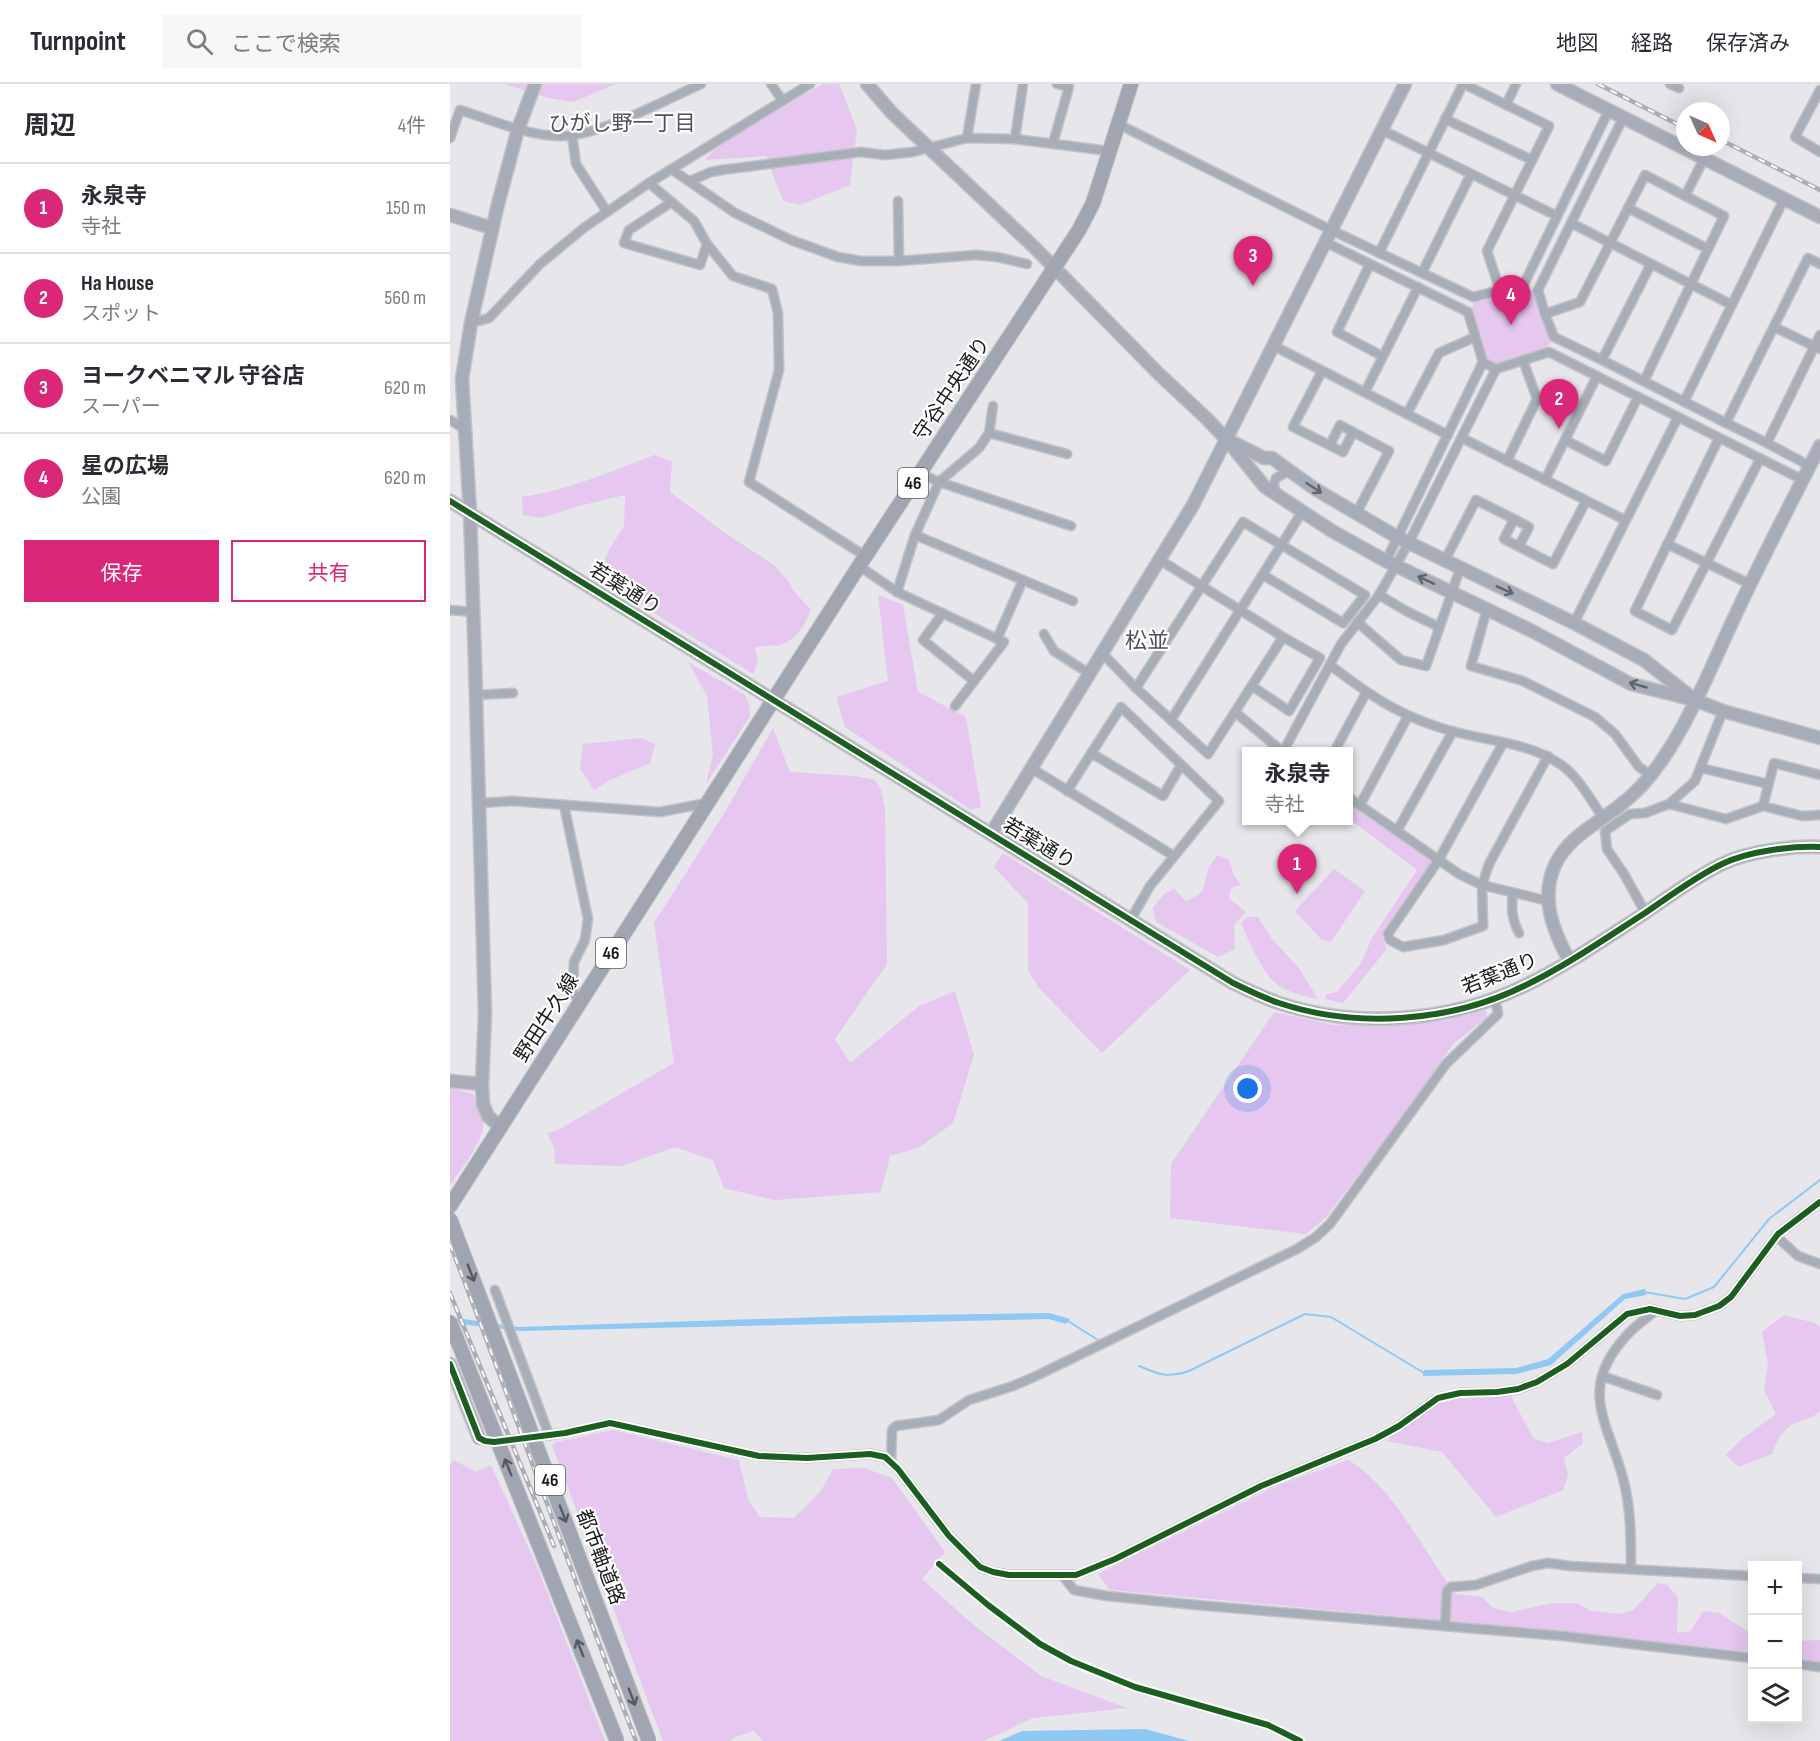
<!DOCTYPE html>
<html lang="ja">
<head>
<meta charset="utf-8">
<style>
	:root { --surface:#fff; --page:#f7f7f7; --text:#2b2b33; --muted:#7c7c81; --line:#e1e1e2; --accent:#db2777 }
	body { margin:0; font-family:"Sofia Sans Condensed","Noto Sans JP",sans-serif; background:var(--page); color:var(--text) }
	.controls { position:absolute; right:18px; bottom:18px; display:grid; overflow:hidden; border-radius:0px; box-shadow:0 6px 24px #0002 }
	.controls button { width:54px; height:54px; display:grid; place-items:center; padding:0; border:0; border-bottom:2px solid var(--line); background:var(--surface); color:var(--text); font:30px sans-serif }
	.compass { position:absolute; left:1226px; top:18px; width:54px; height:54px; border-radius:50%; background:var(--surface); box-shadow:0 6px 24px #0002; rotate:135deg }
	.you { position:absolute; left:798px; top:1005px; width:21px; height:21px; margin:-15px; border:4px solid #fff; border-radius:50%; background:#1a73e8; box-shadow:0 0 0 9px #1a73e833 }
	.badge { display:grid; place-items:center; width:39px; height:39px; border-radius:50%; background:var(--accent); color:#fff; font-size:20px; font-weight:700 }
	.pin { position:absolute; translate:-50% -50px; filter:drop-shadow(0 2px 3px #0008) }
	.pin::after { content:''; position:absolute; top:32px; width:21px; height:18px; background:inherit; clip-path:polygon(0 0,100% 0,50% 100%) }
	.popup { position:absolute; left:792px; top:663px; width:111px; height:78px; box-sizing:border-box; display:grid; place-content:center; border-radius:0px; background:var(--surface); filter:drop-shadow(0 2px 4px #0005); font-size:20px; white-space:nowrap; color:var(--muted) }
	.popup b { font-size:22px; color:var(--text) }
	.popup::after { content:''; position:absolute; left:50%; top:100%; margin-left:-12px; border:12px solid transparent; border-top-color:var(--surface) }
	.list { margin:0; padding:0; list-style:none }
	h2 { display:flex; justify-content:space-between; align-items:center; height:78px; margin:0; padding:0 24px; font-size:26px }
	h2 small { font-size:20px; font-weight:400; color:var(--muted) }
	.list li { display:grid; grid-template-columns:39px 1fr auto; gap:18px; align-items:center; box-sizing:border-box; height:90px; padding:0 24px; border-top:2px solid var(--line) }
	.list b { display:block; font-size:22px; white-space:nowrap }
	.list p { margin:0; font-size:20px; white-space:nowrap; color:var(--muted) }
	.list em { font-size:20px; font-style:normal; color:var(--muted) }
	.actions { display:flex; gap:12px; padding:18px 24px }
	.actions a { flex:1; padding:14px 0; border:2px solid var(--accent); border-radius:0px; text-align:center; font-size:21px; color:var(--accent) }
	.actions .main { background:var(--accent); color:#fff }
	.icon { flex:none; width:33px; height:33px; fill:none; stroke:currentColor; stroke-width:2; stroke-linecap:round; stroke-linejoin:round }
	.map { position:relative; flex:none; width:1370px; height:1657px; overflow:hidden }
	header { display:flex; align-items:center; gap:36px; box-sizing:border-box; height:84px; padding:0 30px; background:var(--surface); border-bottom:2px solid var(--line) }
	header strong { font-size:28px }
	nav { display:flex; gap:33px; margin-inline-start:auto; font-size:21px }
	.search { width:420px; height:54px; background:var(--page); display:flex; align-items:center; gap:15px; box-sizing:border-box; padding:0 21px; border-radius:0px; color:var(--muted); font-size:22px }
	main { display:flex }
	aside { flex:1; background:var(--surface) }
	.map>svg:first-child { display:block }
	.green { fill:#e5c7ef }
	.water { fill:#90c8f4 }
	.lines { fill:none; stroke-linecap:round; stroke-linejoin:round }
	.stream { stroke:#90c8f4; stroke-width:2 }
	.street-casing { stroke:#c2c2c5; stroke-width:11 }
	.secondary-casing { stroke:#c2c2c5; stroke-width:15 }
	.primary-casing { stroke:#c2c2c5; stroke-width:16 }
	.street { stroke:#a8aeb8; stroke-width:8 }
	.secondary { stroke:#a7adb8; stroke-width:12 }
	.primary { stroke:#a0a5b2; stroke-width:14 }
	.rail-casing { stroke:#abaeb4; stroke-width:4.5 }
	.rail { stroke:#fff; stroke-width:2; stroke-dasharray:7; stroke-linecap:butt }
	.primary-bridge-casing { stroke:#c2c2c5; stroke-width:16; stroke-linecap:butt }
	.primary-bridge { stroke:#a0a5b2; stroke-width:14 }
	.cycleway-casing { stroke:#fff; stroke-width:10 }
	.cycleway { stroke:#1b5e20; stroke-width:6 }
	.oneway { stroke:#60646b }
	.oneway2 { stroke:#565961 }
	.labels { text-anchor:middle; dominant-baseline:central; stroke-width:4.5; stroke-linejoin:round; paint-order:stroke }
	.shield { fill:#fff; stroke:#5f5f62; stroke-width:1.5 }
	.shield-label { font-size:18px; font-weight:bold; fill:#1a1b1e }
	.street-label { font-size:20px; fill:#1a1b1e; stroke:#fff }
	.neighbourhood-label { font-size:21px; fill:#4f5058; stroke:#fff }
	.quarter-label { font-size:22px; fill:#4f5058; stroke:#fff }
</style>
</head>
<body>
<header>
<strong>Turnpoint</strong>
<div class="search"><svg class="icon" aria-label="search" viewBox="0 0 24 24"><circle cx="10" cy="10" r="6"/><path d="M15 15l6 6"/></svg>ここで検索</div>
<nav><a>地図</a><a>経路</a><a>保存済み</a></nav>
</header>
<main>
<aside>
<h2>周辺<small>4件</small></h2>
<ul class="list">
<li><span class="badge">1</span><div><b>永泉寺</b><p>寺社</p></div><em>150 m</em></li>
<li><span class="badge">2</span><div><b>Ha House</b><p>スポット</p></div><em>560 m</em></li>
<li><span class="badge">3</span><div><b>ヨークベニマル 守谷店</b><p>スーパー</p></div><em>620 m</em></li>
<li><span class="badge">4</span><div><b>星の広場</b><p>公園</p></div><em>620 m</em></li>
</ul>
<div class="actions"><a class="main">保存</a><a>共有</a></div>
</aside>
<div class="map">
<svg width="1370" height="1657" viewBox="0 0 1370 1657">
	<rect width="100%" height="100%" fill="#e6e6eb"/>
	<!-- green -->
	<g class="green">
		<polygon points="54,0 166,0 123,18 99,14"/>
		<polygon points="373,0 388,0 390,2 407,46 400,101 350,121 333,117 316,72 255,76 269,61"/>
		<polygon points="1075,202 1083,207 1101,257 1096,265 1046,281 1036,275 1021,226 1024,218"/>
		<path d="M 205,371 L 222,378 L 220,408 L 278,451 L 324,481 L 339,498 L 342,505 L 361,526 C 355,540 348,554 333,560 C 325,564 316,559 305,564 L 308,578 L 303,590 L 147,494 L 159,466 L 174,442 L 175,411 L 129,422 L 92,434 L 73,431 L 72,413 C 119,406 161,387 205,371 Z"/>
		<polygon points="428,511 453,521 468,608 516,633 531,723 521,726 395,643 386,613 438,597"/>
		<polygon points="238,578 295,611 299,620 300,632 256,700 263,671 257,612"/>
		<polygon points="323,644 340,688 405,692 425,696 431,706 435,726 437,880 385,955 400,979 469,922 505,907 524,971 503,1039 470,1063 440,1072 431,1108 325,1116 274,1104 263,1076 225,1063 172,1082 105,1080 104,1063 97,1049 108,1046 224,979 204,839 275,728"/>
		<polygon points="191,654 205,660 200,679 158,697 144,706 130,684 133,660"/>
		<polygon points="898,720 984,779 933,852 936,866 893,919 875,915 877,910 887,908 911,879 922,854 967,786 898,734"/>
		<polygon points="553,769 740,886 652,969 588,903 578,886 578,819 544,783"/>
		<path d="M 767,771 L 779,776 L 784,791 L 791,801 L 781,803 L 779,814 L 796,828 L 784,841 L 785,865 L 768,873 L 706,838 L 703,824 L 714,810 L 724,805 L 736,817 C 757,807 752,808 757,788 C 759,782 764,776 767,771 Z"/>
		<polygon points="884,785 915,807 881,858 872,856 845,827"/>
		<path d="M 797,833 L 808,833 L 822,855 L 849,884 L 868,915 C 855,913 834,907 824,898 C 814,890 796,852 791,839 Z"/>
		<polygon points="1036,926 1037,933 1003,960 955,1030 876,1133 856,1150 720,1134 721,1080 824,928 883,941 994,937"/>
		<path d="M 0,1004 L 23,1010 C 26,1019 32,1028 33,1037 C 36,1055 10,1086 0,1101 Z"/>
		<path d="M 1334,1231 L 1365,1239 L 1370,1243 L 1370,1327 C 1362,1336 1349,1336 1340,1342 C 1331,1348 1325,1361 1322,1370 L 1289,1383 L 1275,1371 L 1292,1355 L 1326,1330 L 1314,1306 L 1318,1281 L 1312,1248 Z"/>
		<polygon points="1061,1312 1083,1354 1098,1359 1132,1348 1133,1359 1114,1374 1118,1391 1113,1406 1046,1433 992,1368 937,1357 943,1350 993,1316"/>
		<polygon points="163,1346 289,1376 298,1416 310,1433 344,1434 371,1407 383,1385 414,1384 442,1394 495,1468 472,1495 520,1538 591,1592 677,1624 583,1634 534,1657 313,1657 304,1647 285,1653 280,1657 213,1657 102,1361 106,1358"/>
		<polygon points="4,1376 26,1388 41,1381 88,1485 155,1657 0,1657 0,1381"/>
		<path d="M 898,1376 C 944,1402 973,1468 1006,1510 L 1032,1513 L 1043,1524 L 1061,1528 L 1102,1519 L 1127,1519 L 1141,1527 L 1170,1530 L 1183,1526 L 1208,1499 L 1217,1501 L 1228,1513 L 1227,1549 L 1241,1547 L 1253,1527 L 1269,1529 L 1302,1550 L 1302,1568 L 1061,1542 L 1006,1540 L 957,1533 L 660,1506 L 648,1490 L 829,1401 Z"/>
		<polygon points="1370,1556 1370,1578 1348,1574 1348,1557"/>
	</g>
	<!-- water -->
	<g class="water">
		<polygon points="1195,1205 1196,1211 1175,1215 1101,1281 1066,1290 973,1292 974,1286 1066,1284 1098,1275 1173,1210"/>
		<polygon points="599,1229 620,1235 616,1240 599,1235 71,1247 0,1239 0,1233 68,1243 401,1232"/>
		<polygon points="695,1645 739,1657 549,1657 572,1647"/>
	</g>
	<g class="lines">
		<!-- stream -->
		<g class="stream">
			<polyline points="1194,1208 1235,1215 1264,1203 1319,1135 1370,1096"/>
			<polyline points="618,1237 651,1258"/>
			<path d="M 689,1282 C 710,1291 717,1294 739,1287 L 855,1230 L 881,1233 L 974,1289"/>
		</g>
		<!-- street casing -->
		<g class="street-casing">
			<g id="street">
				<polyline points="321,0 332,16"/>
				<polyline points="1014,0 1099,42 1037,167 1050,206"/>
				<polyline points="1220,0 1229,4"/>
				<polyline points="1370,6 1345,53 1370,68"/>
				<polyline points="1056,21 1066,0"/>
				<polyline points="995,35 1082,76"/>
				<polyline points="668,40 881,146 1023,213 1074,200 1159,26"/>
				<polyline points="932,46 1107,132"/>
				<polyline points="122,51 126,80 157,128"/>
				<path d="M 0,54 L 10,26 C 42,36 75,51 108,52 C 146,54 215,16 251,0"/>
				<polyline points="517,54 526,0"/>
				<polyline points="565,55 573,0"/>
				<polyline points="603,59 619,3 607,0"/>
				<polyline points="221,85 285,129 341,156 388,173 411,177 449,177 526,171 547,173 577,180"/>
				<polyline points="240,97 261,88 272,86 411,68 435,71 463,68 517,54 565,55 659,67"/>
				<polyline points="199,99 244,137 257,160 283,192 322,205 328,229 329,286 299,398 415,472"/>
				<polyline points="1235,112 1254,75"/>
				<polyline points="448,117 449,177"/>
				<polyline points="222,118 179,146 174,159 250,181 257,160"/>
				<polyline points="1178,124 1258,165"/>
				<polyline points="1121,139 1282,221"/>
				<polyline points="875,158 1018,228 1033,278 936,477"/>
				<polyline points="929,169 1013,0"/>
				<polyline points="920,180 887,248 932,272"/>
				<polyline points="1201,180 1152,276 1276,339 1358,174 1370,180"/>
				<polyline points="972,189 1021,90"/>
				<polyline points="1095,230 1130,218 1195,91 1274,132 1194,297"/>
				<polyline points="21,239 39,234 90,180 135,143 199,99 360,0"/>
				<polyline points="1324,243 1370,265"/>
				<polyline points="824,262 998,351"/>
				<polyline points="1152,276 1104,253 1095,230 1088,206 1173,34"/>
				<polyline points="1046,285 1099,268 1353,396"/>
				<polyline points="872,287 843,343 893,368 903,348 939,367 906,430"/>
				<polyline points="915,308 968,203"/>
				<polyline points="1234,318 1334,115"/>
				<polyline points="957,330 989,269 1025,253"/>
				<polyline points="0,336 15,345"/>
				<polyline points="1276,339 1317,359"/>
				<polyline points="539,349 617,370"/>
				<polyline points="1012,354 1175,436"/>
				<polyline points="1269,354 1185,527 1222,546 1310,375"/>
				<polyline points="1115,356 1156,377 1188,313"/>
				<polyline points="880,361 890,341 903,348"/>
				<polyline points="1057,377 1087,315 1073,276"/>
				<polyline points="1360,382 1317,359 1370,251"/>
				<polyline points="469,389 489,398 621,442"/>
				<polyline points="1095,396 1147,292"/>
				<polyline points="825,409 824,399 826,394 839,387"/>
				<polyline points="1064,435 1079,443 1069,462"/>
				<polyline points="465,451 623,517"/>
				<polyline points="1217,460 1300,500"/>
				<polyline points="994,478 1026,416 1064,435 1054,455 1103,480 1136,417"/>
				<polyline points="409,482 447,508 554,558 505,622"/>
				<polyline points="447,508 465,451 489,398 529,364 539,349 543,322"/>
				<polyline points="929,511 958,528 989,543"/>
				<polyline points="1037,525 1021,582 1073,597 1145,633 1165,650 1189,683 1201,691"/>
				<polyline points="0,526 23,528"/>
				<polyline points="493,529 473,556 524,597"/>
				<polyline points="907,538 951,576 976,582 1010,485"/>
				<polyline points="1124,539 1228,333"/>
				<polyline points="594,550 604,567 640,590"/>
				<polyline points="547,555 573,496"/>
				<polyline points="652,569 686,604 758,670 833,553 710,476"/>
				<path d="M 880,581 C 922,613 952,634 1005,648 C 1040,657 1079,659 1110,680 C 1128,692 1141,716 1153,734"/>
				<polyline points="802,602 839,627 870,574 833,553"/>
				<polyline points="686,604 793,438 915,511 893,539 813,491"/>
				<polyline points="26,611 63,609"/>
				<polyline points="785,628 833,668"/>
				<polyline points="721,636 852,428"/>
				<polyline points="1053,659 988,777 938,850 940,856 953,863 994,856 1033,842 1032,801 1039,780 1098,672"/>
				<polyline points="833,668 891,560 929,511 958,460 1046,285 1033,278"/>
				<polyline points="884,668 916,609"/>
				<polyline points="641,669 713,712 731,681"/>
				<polyline points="581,684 724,772"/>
				<polyline points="1251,684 1318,700"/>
				<polyline points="617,707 671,623 769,717 700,802 681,835"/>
				<polyline points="898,713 1009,790 1032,801 1098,817"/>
				<polyline points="29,719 63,717 210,728 257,719"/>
				<polyline points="1219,720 1276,735 1313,722 1352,732 1370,731"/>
				<polyline points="114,721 138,835 135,856 124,878 123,910 131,915"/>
				<polyline points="910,721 958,632"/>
				<polyline points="1313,722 1324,679 1370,691"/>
				<polyline points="947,747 1003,647"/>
				<path d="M 1063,809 C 1061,825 1062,835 1069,849"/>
				<polyline points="1195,828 1174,790 1157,765 1155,747 1180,730 1195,729 1219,720 1245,697 1273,627"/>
				<polyline points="1326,1152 1348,1172 1370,1180"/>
				<polyline points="45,1206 99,1351"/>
				<polyline points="1152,1292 1207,1311"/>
				<polyline points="29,1354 35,1357 44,1358 115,1349 160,1339 309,1372 357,1374 420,1370 435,1373 448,1385 499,1452 530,1483 543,1488 559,1491 626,1491 665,1475 811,1402 925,1355 949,1342 988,1314 1010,1309 1047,1308 1068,1305 1087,1298 1117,1280 1177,1230 1200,1225 1230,1232 1245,1231 1269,1222 1281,1213 1328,1150 1370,1118"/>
				<polyline points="441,1378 442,1346 446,1342 489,1336 519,1316 563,1302 584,1293 847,1165 866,1153 880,1140 996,980 1048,930 1045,915"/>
				<path d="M 1181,1485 C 1181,1455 1181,1424 1173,1394 C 1157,1336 1127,1304 1178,1250 C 1186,1241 1196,1235 1205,1227"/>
				<polyline points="613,1492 624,1506 657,1512 746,1521 1113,1552 1302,1574"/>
				<polyline points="1348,1494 1370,1495"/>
				<polyline points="995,1542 997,1507 1001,1503 1026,1501 1082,1482 1098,1479 1120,1482 1302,1492"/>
				<polyline points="1348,1580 1370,1583"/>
			</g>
		</g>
		<!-- secondary casing -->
		<g class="secondary-casing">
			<g id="secondary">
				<polyline points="417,0 442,29 584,163 709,290 756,334 777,356 815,403 882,447 936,477 1082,547 1181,600 1245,616 1273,627 1370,654"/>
				<polyline points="1107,0 1370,133"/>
				<polyline points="0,131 42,144"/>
				<polyline points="778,356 814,374 822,374 865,405 947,453 1124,539 1194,576 1241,613"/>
				<path d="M 0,417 L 783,899 C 798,906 814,914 829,919 C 907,945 1001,938 1074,902 C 1116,882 1156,854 1195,829 C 1220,812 1245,793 1272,780 C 1299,767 1341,762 1370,763"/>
				<polyline points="541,750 743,421 955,0"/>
				<path d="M 1119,876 C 1103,847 1090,814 1105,781 C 1118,753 1145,741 1168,723 C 1185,710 1200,694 1212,676 C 1240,636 1263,579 1284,534 C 1311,476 1341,419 1370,362"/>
				<polyline points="0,997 32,1000"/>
				<polyline points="50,1043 38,1032 33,1020 32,1000 35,930 25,578 20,429 12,295 21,239 47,124 68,45 85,0"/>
				<polyline points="0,1280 29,1354"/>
			</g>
		</g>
		<!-- primary casing -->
		<g class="primary-casing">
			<polyline id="primary" points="0,1122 409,482 629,146 643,119 681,0"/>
		</g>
		<!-- street -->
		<use href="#street" class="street"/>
		<!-- secondary -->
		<use href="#secondary" class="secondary"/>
		<!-- primary -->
		<use href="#primary" class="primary"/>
		<!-- rail casing -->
		<g class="rail-casing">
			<g id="rail">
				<polyline points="1148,0 1235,44"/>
				<polyline points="1271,56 1370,106"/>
				<path d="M 0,1160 C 64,1325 122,1492 186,1657"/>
				<polyline points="0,1209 104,1462"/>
			</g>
		</g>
		<!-- rail -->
		<use href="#rail" class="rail"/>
		<!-- primary-bridge casing -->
		<g class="primary-bridge-casing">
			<g id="primary-bridge">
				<polyline points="0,1135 199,1657"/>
				<polyline points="0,1238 167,1657"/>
			</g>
		</g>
		<!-- primary-bridge -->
		<use href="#primary-bridge" class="primary-bridge"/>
		<!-- cycleway casing -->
		<g class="cycleway-casing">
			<g id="cycleway">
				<path d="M 0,417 L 783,899 C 798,906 814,914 829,919 C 907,945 1001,938 1074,902 C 1116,882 1156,854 1195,829 C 1220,812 1245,793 1272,780 C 1299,767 1341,762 1370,763"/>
				<polyline points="0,1280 29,1354 35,1357 44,1358 115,1349 160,1339 309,1372 357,1374 420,1370 435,1373 448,1385 499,1452 530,1483 543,1488 559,1491 626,1491 665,1475 811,1402 925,1355 949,1342 988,1314 1010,1309 1047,1308 1068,1305 1087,1298 1117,1280 1177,1230 1200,1225 1230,1232 1245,1231 1269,1222 1281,1213 1328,1150 1370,1118"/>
				<polyline points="489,1480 538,1521 590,1560 621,1577 685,1603 818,1641 850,1657"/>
			</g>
		</g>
		<!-- cycleway -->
		<use href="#cycleway" class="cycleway"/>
	</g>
	<!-- one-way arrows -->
	<defs><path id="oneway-shaft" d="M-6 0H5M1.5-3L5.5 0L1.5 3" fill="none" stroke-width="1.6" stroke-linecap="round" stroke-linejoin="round" transform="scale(1.5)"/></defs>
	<g class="oneway">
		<use href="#oneway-shaft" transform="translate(864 404) rotate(33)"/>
		<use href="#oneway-shaft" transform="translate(976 496) rotate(-155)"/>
		<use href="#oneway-shaft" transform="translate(1055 506) rotate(24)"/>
		<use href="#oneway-shaft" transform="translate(1188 601) rotate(-164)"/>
	</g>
	<g class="oneway2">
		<use href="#oneway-shaft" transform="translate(21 1189) rotate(69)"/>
		<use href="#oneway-shaft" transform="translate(58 1383) rotate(-112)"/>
		<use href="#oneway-shaft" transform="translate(113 1430) rotate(69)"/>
		<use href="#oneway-shaft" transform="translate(130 1564) rotate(-112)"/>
		<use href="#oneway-shaft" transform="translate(182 1613) rotate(69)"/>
	</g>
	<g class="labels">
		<!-- shield labels -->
		<g class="shield">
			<rect x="448" y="384" width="30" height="30" rx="4.5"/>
			<rect x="146" y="854" width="30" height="30" rx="4.5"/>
			<rect x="85" y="1381" width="30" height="30" rx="4.5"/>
		</g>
		<g class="shield-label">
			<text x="463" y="399">46</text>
			<text x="161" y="869">46</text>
			<text x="100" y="1396">46</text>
		</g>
		<!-- street labels -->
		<g class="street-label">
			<text transform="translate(502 305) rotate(-56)">守谷中央通り</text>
			<text transform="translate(175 505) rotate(32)">若葉通り</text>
			<text transform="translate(589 760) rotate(31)">若葉通り</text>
			<text transform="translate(1050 890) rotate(-22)">若葉通り</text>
			<text transform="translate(97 934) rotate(-57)">野田牛久線</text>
			<text transform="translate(150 1473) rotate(69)">都市軸道路</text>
		</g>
		<!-- neighbourhood labels -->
		<g class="neighbourhood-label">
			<text x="172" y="39">ひがし野一丁目</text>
		</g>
		<!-- quarter labels -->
		<g class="quarter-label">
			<text x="697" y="557">松並</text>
		</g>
	</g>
</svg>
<div class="controls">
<button>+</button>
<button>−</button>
<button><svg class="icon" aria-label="layers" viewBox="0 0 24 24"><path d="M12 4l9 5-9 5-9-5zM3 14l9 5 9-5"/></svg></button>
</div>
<svg class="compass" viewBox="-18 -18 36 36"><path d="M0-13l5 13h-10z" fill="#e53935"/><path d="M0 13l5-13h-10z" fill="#7c7c81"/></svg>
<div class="you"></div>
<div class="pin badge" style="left:847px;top:810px">1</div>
<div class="popup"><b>永泉寺</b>寺社</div>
<div class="pin badge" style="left:1109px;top:345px">2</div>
<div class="pin badge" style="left:803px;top:202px">3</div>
<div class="pin badge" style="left:1061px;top:241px">4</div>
</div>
</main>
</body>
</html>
